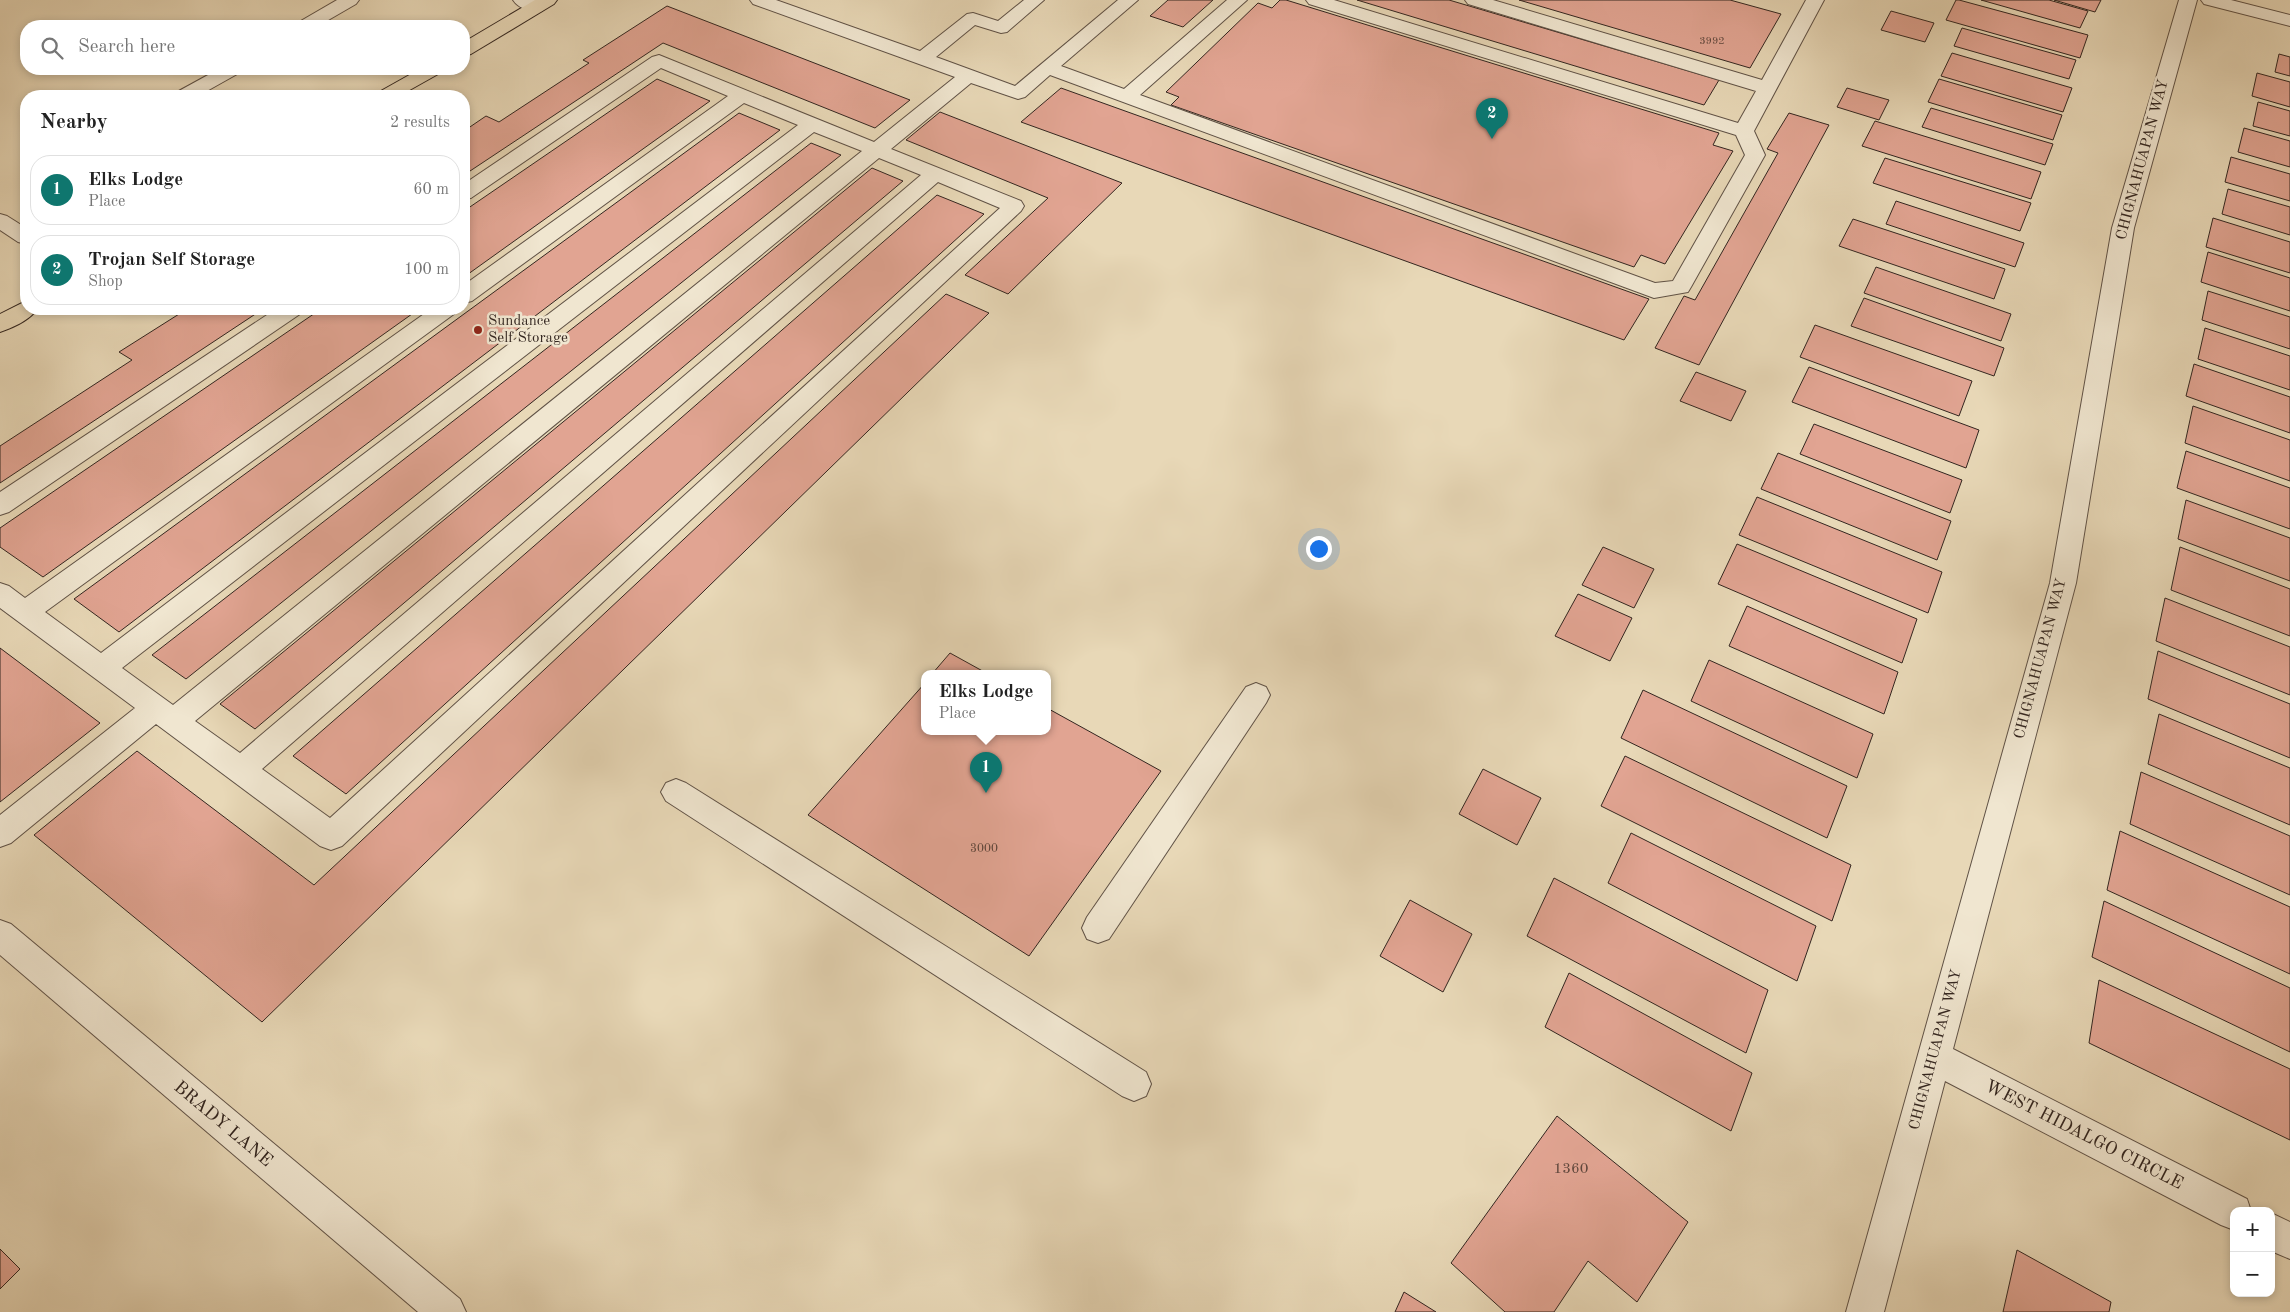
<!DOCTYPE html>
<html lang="en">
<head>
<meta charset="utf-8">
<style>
	:root { --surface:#fff; --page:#f2f2f2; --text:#222; --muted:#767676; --line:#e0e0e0; --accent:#0f766e }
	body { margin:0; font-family:"Old Standard TT",serif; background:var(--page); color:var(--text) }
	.controls { position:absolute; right:15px; bottom:15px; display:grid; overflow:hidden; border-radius:10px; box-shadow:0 2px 8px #0003 }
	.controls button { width:45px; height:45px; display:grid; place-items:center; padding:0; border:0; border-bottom:1px solid var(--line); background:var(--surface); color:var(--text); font:25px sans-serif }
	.you { position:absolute; left:1318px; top:548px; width:18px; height:18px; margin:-12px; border:4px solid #fff; border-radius:50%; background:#1a73e8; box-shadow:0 0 0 8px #1a73e833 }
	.badge { display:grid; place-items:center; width:32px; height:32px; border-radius:50%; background:var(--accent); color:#fff; font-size:16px; font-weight:700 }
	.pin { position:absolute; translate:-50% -41px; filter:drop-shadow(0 1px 2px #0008) }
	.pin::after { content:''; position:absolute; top:26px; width:18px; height:15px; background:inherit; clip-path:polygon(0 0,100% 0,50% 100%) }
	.popup { position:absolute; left:921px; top:670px; width:130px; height:65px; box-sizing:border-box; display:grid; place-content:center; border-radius:10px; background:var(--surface); filter:drop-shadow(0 1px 4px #0005); font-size:16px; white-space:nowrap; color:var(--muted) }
	.popup b { font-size:19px; color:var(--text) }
	.popup::after { content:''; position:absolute; left:50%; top:100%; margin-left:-10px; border:10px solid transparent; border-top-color:var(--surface) }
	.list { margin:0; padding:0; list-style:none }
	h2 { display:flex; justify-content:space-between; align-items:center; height:65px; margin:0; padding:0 20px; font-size:21px }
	h2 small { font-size:16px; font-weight:400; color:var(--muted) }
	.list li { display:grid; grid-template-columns:32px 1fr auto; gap:15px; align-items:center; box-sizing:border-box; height:70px; margin:0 10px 10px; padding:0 10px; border:1px solid var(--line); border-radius:20px }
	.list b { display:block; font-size:19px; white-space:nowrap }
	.list p { margin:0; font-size:16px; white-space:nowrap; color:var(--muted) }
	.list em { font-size:16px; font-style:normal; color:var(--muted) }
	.icon { flex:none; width:28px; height:28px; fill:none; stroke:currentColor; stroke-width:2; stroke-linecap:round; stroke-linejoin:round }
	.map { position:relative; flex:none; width:2290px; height:1312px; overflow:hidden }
	.search { position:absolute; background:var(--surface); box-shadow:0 2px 8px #0003; left:20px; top:20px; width:450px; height:55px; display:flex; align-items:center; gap:12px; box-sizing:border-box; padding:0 18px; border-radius:20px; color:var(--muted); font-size:19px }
	.panel { position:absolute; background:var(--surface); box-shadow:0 2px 8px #0003; left:20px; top:90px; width:450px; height:225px; border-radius:20px }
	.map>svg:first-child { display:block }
	.building { fill:#e1a492; stroke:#332620 }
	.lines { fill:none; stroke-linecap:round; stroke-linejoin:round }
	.minor-casing { stroke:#605246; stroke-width:2 }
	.major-casing { stroke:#332620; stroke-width:2 }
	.minor { fill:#f0e6d0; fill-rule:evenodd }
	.major { fill:#e8d8b7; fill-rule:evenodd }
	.poi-dot { fill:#8f2418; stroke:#f0e6d0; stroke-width:2 }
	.labels { text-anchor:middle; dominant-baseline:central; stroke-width:5; stroke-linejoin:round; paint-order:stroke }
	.far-number-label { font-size:11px; fill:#5e463c }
	.number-label { font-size:12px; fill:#5e463c }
	.street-label { font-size:15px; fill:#332620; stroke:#f0e6d0 }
	.poi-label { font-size:15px; fill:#332620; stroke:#f0e6d0; text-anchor:start }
	.near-number-label { font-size:15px; fill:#5e463c }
	.near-street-label { font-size:18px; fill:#332620; stroke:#f0e6d0 }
</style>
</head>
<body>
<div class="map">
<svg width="2290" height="1312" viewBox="0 0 2290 1312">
	<rect width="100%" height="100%" fill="#e8d8b7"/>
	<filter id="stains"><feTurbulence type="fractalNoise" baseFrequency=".004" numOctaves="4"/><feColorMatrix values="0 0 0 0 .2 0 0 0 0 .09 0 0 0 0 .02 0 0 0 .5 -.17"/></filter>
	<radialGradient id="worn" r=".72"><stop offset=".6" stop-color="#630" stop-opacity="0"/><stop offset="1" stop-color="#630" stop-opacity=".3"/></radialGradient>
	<!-- building -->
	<g class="building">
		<polygon points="1168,0 1213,0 1183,27 1150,16"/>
		<polygon points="1280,0 1286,0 1719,133 1713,145 1733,151 1665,264 1641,255 1634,267 1171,105 1179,97 1166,92 1258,3 1272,8"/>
		<polygon points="1357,0 1449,0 1719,80 1704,105"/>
		<polygon points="1519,0 1730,0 1781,14 1750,68"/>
		<polygon points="1956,0 1959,0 2088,35 2080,58 1946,20"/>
		<polygon points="1981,0 2049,0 2088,11 2080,28"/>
		<polygon points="2054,0 2101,0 2095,12"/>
		<polygon points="667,6 910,100 875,128 663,43 464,175 464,131 486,116 499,122 589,63 583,60"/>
		<polygon points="1891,11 1934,23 1925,42 1881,30"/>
		<polygon points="1962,28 2076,60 2069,79 1954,46"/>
		<polygon points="1952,53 2072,88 2063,112 1941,76"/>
		<polygon points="2279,54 2290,57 2290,76 2275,72"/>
		<polygon points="2257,73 2290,82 2290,107 2252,96"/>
		<polygon points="657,79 710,101 464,277 464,211"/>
		<polygon points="1939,79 2062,115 2053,140 1928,102"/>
		<polygon points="1061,88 1649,299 1624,340 1021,122"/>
		<polygon points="1847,88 1889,100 1879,120 1837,107"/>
		<polygon points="2258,102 2290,111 2290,136 2253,126"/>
		<polygon points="1931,108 2053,144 2045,165 1922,127"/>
		<polygon points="940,112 1122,183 1008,294 965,275 1048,198 906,140"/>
		<polygon points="739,113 780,130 119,632 74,599"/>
		<polygon points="1789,113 1829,125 1699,365 1655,348 1684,296 1695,300 1778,153 1767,149"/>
		<polygon points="1875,121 2041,172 2031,199 1862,146"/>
		<polygon points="2244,128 2290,141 2290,167 2238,152"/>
		<polygon points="811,143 841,155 186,679 152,655"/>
		<polygon points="2231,157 2290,174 2290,201 2225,182"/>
		<polygon points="1885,158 2031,203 2020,231 1873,183"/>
		<polygon points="872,168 903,181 255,729 220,704"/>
		<polygon points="2228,189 2290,207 2290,235 2222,214"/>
		<polygon points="937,195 984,214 346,794 293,756"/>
		<polygon points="1896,201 2024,243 2015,267 1886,224"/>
		<polygon points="2213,218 2290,242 2290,273 2206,247"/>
		<polygon points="1853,219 2005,269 1994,299 1839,246"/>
		<polygon points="2208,252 2290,278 2290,311 2201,282"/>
		<polygon points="1876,267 2011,314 2001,341 1864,293"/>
		<polygon points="2208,291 2290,317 2290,349 2202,320"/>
		<polygon points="946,294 989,313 262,1022 34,835 137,751 314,885"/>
		<polygon points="1864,298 2004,348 1994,376 1851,326"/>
		<polygon points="187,309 263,309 0,483 0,446 132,360 119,352"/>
		<polygon points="321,309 419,309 43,577 0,547 0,528"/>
		<polygon points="1815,325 1972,381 1959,416 1800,357"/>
		<polygon points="2205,328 2290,356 2290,390 2198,359"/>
		<polygon points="2194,364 2290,397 2290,433 2186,396"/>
		<polygon points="1809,367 1979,430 1966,468 1792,402"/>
		<polygon points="1696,372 1746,391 1731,421 1680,401"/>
		<polygon points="2193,406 2290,440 2290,481 2185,443"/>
		<polygon points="1814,424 1962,480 1950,513 1800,454"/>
		<polygon points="2186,451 2290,488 2290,529 2177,488"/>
		<polygon points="1778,453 1951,521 1937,560 1761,489"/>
		<polygon points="1757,497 1942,572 1928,613 1739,535"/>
		<polygon points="2186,500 2290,538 2290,581 2178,539"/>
		<polygon points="1737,544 1917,619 1902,663 1718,584"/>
		<polygon points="1603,547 1654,569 1634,608 1582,585"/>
		<polygon points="2180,547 2290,589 2290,636 2171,590"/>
		<polygon points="1578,594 1632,618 1610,661 1555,636"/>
		<polygon points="2165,598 2290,647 2290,695 2156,641"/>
		<polygon points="1747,606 1898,672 1884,714 1729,646"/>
		<polygon points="0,648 100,723 0,802"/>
		<polygon points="2158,651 2290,704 2290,758 2148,699"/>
		<polygon points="950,653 988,674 932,674"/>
		<polygon points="1709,660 1873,734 1857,778 1691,701"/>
		<polygon points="925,683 925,732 1047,732 1047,708 1161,771 1029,956 808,815"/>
		<polygon points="1643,690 1847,786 1827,838 1621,738"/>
		<polygon points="2159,714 2290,768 2290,825 2148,764"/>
		<polygon points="1625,756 1851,865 1832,921 1601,806"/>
		<polygon points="1483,769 1541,798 1517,845 1459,814"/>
		<polygon points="2141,772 2290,836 2290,895 2130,824"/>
		<polygon points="2120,831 2290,907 2290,974 2107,890"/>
		<polygon points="1631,833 1816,926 1797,981 1608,883"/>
		<polygon points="1554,878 1768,990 1746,1053 1527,936"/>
		<polygon points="1410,900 1472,934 1443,992 1380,956"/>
		<polygon points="2104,901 2290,988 2290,1052 2092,957"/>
		<polygon points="1569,973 1752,1073 1731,1131 1545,1027"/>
		<polygon points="2099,980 2290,1069 2290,1140 2089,1043"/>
		<polygon points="1557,1116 1688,1222 1637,1302 1588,1261 1554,1312 1505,1312 1451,1263"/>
		<polygon points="0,1249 20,1269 0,1289"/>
		<polygon points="2017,1250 2111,1302 2109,1312 2003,1312"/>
		<polygon points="1404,1292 1436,1312 1395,1312"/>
	</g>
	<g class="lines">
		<!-- minor casing -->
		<g class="minor-casing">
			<g id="minor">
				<polygon points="337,0 359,0 356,4 318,26 296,26 299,22"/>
				<path d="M 513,0 L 536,0 L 545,7 L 542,11 C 532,13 519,9 513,0 Z"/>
				<path d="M 750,0 L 776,0 L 920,51 L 967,14 L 973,13 L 998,21 L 1024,0 L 1044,0 L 1007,32 L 1001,33 L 975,25 L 936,57 L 1015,86 L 1118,0 L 1138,0 L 1061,66 L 1124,89 L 1227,0 L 1247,0 L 1140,95 L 1655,283 L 1673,281 L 1745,155 L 1736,135 L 1309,4 L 1306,0 L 1334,0 L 1738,123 L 1756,91 L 1468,4 L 1465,0 L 1493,0 L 1762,80 L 1806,0 L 1824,0 L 1754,131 L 1765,155 L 1691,287 L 1688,292 L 1654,298 L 1050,75 L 1025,97 L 1018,99 L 971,83 L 891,149 L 1021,201 L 1024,206 L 1021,211 L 342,846 L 331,850 L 320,846 L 156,724 L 11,843 L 0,847 L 0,815 L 135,708 L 0,608 L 0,583 L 9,586 L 25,598 L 431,309 L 457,309 L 454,314 L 45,612 L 101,653 L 798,125 L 744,103 L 472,301 L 464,303 L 464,285 L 728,96 L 661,68 L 471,198 L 464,199 L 464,184 L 652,57 L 659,55 L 874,142 L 955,77 L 753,4 ZM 814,132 L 862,151 L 173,705 L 122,668 ZM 879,158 L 921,175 L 240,753 L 195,721 ZM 938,182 L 1000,208 L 330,818 L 262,769 Z"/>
				<polygon points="2179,0 2197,0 2134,228 2076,583 1953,1049 2247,1199 2251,1211 2234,1211 2234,1230 2221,1225 1945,1081 1884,1312 1846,1312 2050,583 2112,228"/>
				<polygon points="2201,0 2231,0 2290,15 2290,26 2204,4"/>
				<polygon points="219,69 241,69 239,73 198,96 174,96 177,92"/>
				<polygon points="0,214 7,216 26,228 26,244 18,242 0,230"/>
				<polygon points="276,309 303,309 300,314 9,512 0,515 0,492"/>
				<polygon points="1256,683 1266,687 1270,695 1266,703 1109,939 1098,943 1087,939 1082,928 1087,917 1246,687"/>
				<polygon points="676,779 686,783 1146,1072 1151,1084 1146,1096 1134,1101 1122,1096 666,801 661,792 666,783"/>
				<polygon points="0,920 11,924 460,1299 466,1312 418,1312 0,955"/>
				<polygon points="2271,1213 2290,1222 2290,1259 2271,1251"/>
			</g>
		</g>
		<!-- major casing -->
		<g class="major-casing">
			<g id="major">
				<polygon points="535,0 557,0 554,4 471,54 464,56 464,42"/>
				<polygon points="420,69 442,69 440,73 399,96 376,96 379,92"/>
				<path d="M 26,301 L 26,309 L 37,309 C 30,320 12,328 0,332 L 0,314 Z"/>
			</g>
		</g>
		<!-- minor -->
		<use href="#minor" class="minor"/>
		<!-- major -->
		<use href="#major" class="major"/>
	</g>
	<!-- markers -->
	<circle class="poi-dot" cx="478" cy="330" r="5"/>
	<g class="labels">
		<!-- far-number labels -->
		<g class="far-number-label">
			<text x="1712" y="41">3992</text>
		</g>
		<!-- number labels -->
		<g class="number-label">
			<text x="984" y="849">3000</text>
		</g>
		<!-- street labels -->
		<g class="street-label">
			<text transform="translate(2143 160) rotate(-75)">CHIGNAHUAPAN WAY</text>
			<text transform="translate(2041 659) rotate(-75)">CHIGNAHUAPAN WAY</text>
			<text transform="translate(1936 1050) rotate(-75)">CHIGNAHUAPAN WAY</text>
		</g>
		<!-- poi labels -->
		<g class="poi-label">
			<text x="488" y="321">Sundance<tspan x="488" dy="17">Self Storage</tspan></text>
		</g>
		<!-- near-number labels -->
		<g class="near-number-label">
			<text x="1571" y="1169">1360</text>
		</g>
		<!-- near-street labels -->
		<g class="near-street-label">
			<text transform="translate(223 1124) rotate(40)">BRADY LANE</text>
			<text transform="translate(2084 1135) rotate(27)">WEST HIDALGO CIRCLE</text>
		</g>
	</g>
	<rect width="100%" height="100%" filter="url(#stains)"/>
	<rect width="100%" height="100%" fill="url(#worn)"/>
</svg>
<div class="controls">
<button>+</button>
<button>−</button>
</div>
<div class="you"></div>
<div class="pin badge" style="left:986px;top:793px">1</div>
<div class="popup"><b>Elks Lodge</b>Place</div>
<div class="pin badge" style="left:1492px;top:139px">2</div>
<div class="search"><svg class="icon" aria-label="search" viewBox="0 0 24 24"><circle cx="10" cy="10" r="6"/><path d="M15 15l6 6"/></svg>Search here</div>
<section class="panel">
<h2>Nearby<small>2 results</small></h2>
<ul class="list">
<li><span class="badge">1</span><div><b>Elks Lodge</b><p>Place</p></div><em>60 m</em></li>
<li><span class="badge">2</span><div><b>Trojan Self Storage</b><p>Shop</p></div><em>100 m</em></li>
</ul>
</section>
</div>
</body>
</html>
